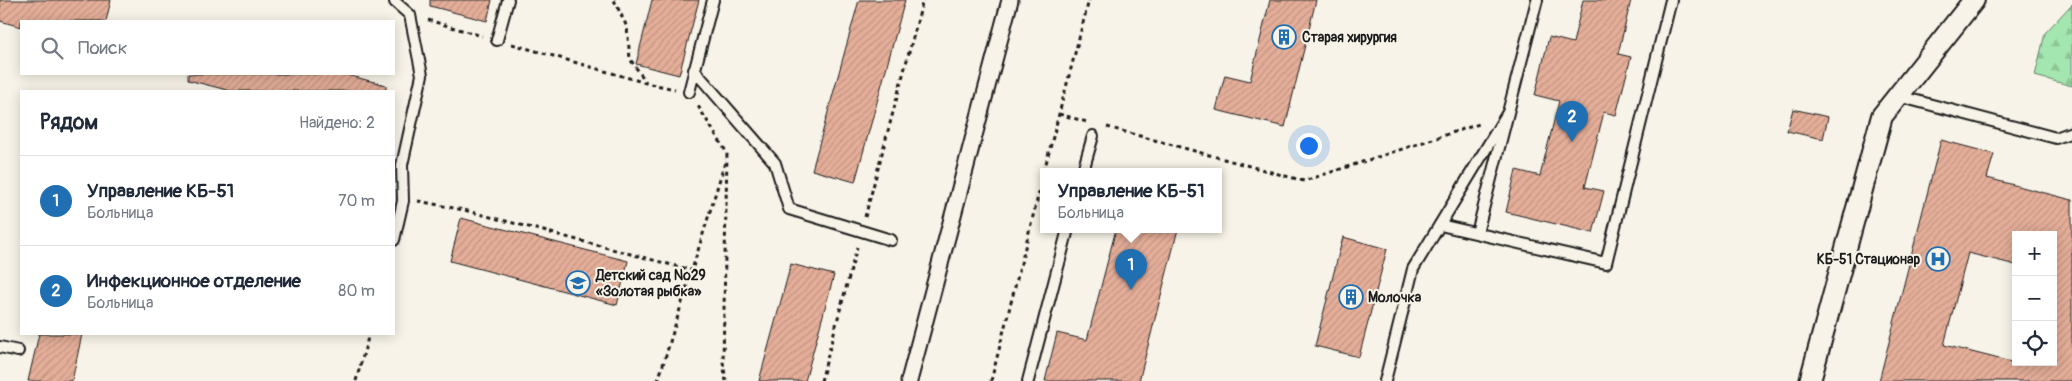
<!DOCTYPE html>
<html lang="ru">
<head>
<meta charset="utf-8">
<style>
	:root { --surface:#fff; --page:#f2f2f3; --text:#1f2937; --muted:#747a83; --line:#e0e1e3; --accent:#1f6fb2 }
	body { margin:0; font-family:Pangolin,sans-serif; background:var(--page); color:var(--text) }
	.controls { position:absolute; right:15px; bottom:15px; display:grid; overflow:hidden; border-radius:0px; box-shadow:0 2px 12px #0003 }
	.controls button { width:45px; height:45px; display:grid; place-items:center; padding:0; border:0; border-bottom:1px solid var(--line); background:var(--surface); color:var(--text); font:25px sans-serif }
	.you { position:absolute; left:1308px; top:145px; width:18px; height:18px; margin:-12px; border:4px solid #fff; border-radius:50%; background:#1a73e8; box-shadow:0 0 0 8px #1a73e833 }
	.badge { display:grid; place-items:center; width:32px; height:32px; border-radius:50%; background:var(--accent); color:#fff; font-size:16px; font-weight:700 }
	.pin { position:absolute; translate:-50% -41px; filter:drop-shadow(0 1px 2px #0008) }
	.pin::after { content:''; position:absolute; top:26px; width:18px; height:15px; background:inherit; clip-path:polygon(0 0,100% 0,50% 100%) }
	.popup { position:absolute; left:1040px; top:168px; width:182px; height:65px; box-sizing:border-box; display:grid; place-content:center; border-radius:0px; background:var(--surface); filter:drop-shadow(0 1px 4px #0005); font-size:16px; white-space:nowrap; color:var(--muted) }
	.popup b { font-size:19px; color:var(--text) }
	.popup::after { content:''; position:absolute; left:50%; top:100%; margin-left:-10px; border:10px solid transparent; border-top-color:var(--surface) }
	.list { margin:0; padding:0; list-style:none }
	h2 { display:flex; justify-content:space-between; align-items:center; height:65px; margin:0; padding:0 20px; font-size:21px }
	h2 small { font-size:16px; font-weight:400; color:var(--muted) }
	.list li { display:grid; grid-template-columns:32px 1fr auto; gap:15px; align-items:center; box-sizing:border-box; height:90px; padding:0 20px; border-top:1px solid var(--line) }
	.list b { display:block; font-size:19px; white-space:nowrap }
	.list p { margin:0; font-size:16px; white-space:nowrap; color:var(--muted) }
	.list em { font-size:16px; font-style:normal; color:var(--muted) }
	.icon { flex:none; width:28px; height:28px; fill:none; stroke:currentColor; stroke-width:2; stroke-linecap:round; stroke-linejoin:round }
	.map { position:relative; flex:none; width:2072px; height:381px; overflow:hidden }
	.search { position:absolute; background:var(--surface); box-shadow:0 2px 12px #0003; left:20px; top:20px; width:375px; height:55px; display:flex; align-items:center; gap:12px; box-sizing:border-box; padding:0 18px; border-radius:0px; color:var(--muted); font-size:19px }
	.panel { position:absolute; background:var(--surface); box-shadow:0 2px 12px #0003; left:20px; top:90px; width:375px; height:245px; border-radius:0px }
	.map>svg:first-child { display:block }
	.forest { fill:url(#forest-firs); stroke:#608166 }
	.building { fill:url(#building-hatch); stroke:#1c1c1c; fill-rule:evenodd }
	.lines { fill:none; stroke-linecap:round; stroke-linejoin:round }
	.service-casing { stroke:#1c1c1c; stroke-width:14 }
	.pedestrian-casing { stroke:#1c1c1c; stroke-width:19 }
	.minor-casing { stroke:#1c1c1c; stroke-width:24 }
	.path { stroke:#1c1c1c; stroke-width:3; stroke-dasharray:4 4; stroke-linecap:butt }
	.service { stroke:#f7f3e8; stroke-width:10 }
	.pedestrian { stroke:#f7f3e8; stroke-width:15 }
	.minor { stroke:#f7f3e8; stroke-width:20 }
	.labels { text-anchor:middle; dominant-baseline:central; stroke-width:4; stroke-linejoin:round; paint-order:stroke }
	.poi-label { font-size:14px; font-weight:bold; fill:#1c1c1c; stroke:#f7f3e8; text-anchor:start }
</style>
</head>
<body>
<div class="map">
<svg width="2072" height="381" viewBox="0 0 2072 381">
	<defs>
		<pattern id="forest-firs" width="22" height="20" patternUnits="userSpaceOnUse" patternTransform="scale(1.25)"><rect width="22" height="20" fill="#a4e6af"/><path d="M5 1l3.5 6h-7zM16 11l3.5 6h-7z" fill="#8dc596"/></pattern>
		<pattern id="building-hatch" width="6" height="6" patternUnits="userSpaceOnUse" patternTransform="scale(1.25)"><rect width="6" height="6" fill="#e4ae99"/><path d="M-1 1l2-2M0 6l6-6M5 7l2-2" fill="none" stroke="#c39583"/></pattern>
	</defs>
	<rect width="100%" height="100%" fill="#f7f3e8"/>
	<filter id="ink" filterUnits="userSpaceOnUse"><feTurbulence type="fractalNoise" baseFrequency=".02" numOctaves="2"/><feDisplacementMap in="SourceGraphic" scale="10" xChannelSelector="R" yChannelSelector="G"/><feConvolveMatrix kernelMatrix="1 2 1 2 8 2 1 2 1" color-interpolation-filters="sRGB"/></filter>
	<g filter="url(#ink)">
		<!-- forest -->
		<polygon class="forest" points="2072,4 2072,86 2035,76 2045,33"/>
		<!-- building -->
		<g class="building">
			<polygon points="0,0 111,0 106,21 21,21 21,27 0,21"/>
			<polygon points="430,0 492,0 487,21 430,6"/>
			<polygon points="652,0 699,0 679,75 636,64"/>
			<polygon points="859,0 905,0 855,182 812,170"/>
			<polygon points="1270,0 1316,0 1285,127 1216,110 1225,75 1250,81"/>
			<polygon points="1583,0 1631,0 1618,54 1631,57 1616,115 1604,112 1585,187 1604,191 1593,233 1506,212 1516,170 1540,176 1559,101 1535,95 1549,37 1573,43"/>
			<polygon points="188,74 343,74 386,85 386,91 231,91 188,80"/>
			<polygon points="1793,109 1828,117 1823,139 1787,131"/>
			<path d="M 1941,140 L 1994,154 L 1987,178 L 2072,200 L 2072,381 L 1879,381 ZM 2016,235 L 2053,235 L 2053,362 L 2011,362 L 1944,345 L 1968,253 L 2016,265 Z"/>
			<polygon points="461,218 628,261 617,305 450,261"/>
			<polygon points="1116,229 1178,229 1139,381 1045,381 1057,333 1087,340"/>
			<polygon points="1343,237 1387,249 1359,357 1315,346"/>
			<polygon points="791,264 834,275 805,381 759,381"/>
			<polygon points="39,334 82,334 72,381 28,381"/>
		</g>
		<g class="lines">
			<!-- service casing -->
			<g class="service-casing">
				<g id="service">
					<polyline points="497,40 508,0"/>
					<polyline points="694,70 775,163 789,209 891,240"/>
					<polyline points="689,92 713,0"/>
					<polyline points="1898,96 2056,138 2072,132"/>
					<polyline points="1083,171 1093,136"/>
					<polyline points="1440,225 1606,263 1671,0"/>
					<polyline points="1477,233 1537,0"/>
					<polyline points="394,240 403,201 402,165 422,75 410,15 395,2"/>
					<polyline points="0,347 18,351"/>
					<polyline points="1028,381 1068,229"/>
					<polyline points="1385,381 1413,269 1507,114"/>
				</g>
			</g>
			<!-- pedestrian casing -->
			<g class="pedestrian-casing">
				<polyline id="pedestrian" points="909,381 1010,0"/>
			</g>
			<!-- minor casing -->
			<g class="minor-casing">
				<polyline id="minor" points="1810,381 1882,116 1974,0"/>
			</g>
			<!-- path -->
			<g class="path">
				<polyline points="614,0 627,27 630,59 646,82"/>
				<polyline points="428,20 482,36"/>
				<polyline points="512,44 646,83 675,89"/>
				<polyline points="698,106 727,153 723,362 726,381"/>
				<polyline points="1059,114 1087,122"/>
				<polyline points="1107,127 1304,181 1482,123"/>
				<polyline points="1044,171 1089,0"/>
				<polyline points="418,201 464,210 691,270"/>
				<polyline points="865,217 923,0"/>
				<polyline points="356,381 369,334"/>
				<polyline points="658,381 726,159"/>
				<polyline points="821,381 857,247"/>
				<polyline points="991,381 1044,173"/>
			</g>
			<!-- service -->
			<use href="#service" class="service"/>
			<!-- pedestrian -->
			<use href="#pedestrian" class="pedestrian"/>
			<!-- minor -->
			<use href="#minor" class="minor"/>
		</g>
	</g>
	<!-- icons -->
	<defs>
		<g id="building-ring" transform="scale(1.25)"><circle r="9.5" fill="#f7f3e8" stroke="#1f6fb2" stroke-width="1.5"/><path d="M-4-6H4V6H1V3H-1V6H-4ZM-2.5-4.3h1.7v1.8h-1.7ZM.8-4.3h1.7v1.8H.8ZM-2.5-1h1.7V.8h-1.7ZM.8-1h1.7V.8H.8Z" fill="#1f6fb2"/></g>
		<g id="hospital-ring" transform="scale(1.25)"><circle r="9.5" fill="#f7f3e8" stroke="#1f6fb2" stroke-width="1.5"/><path d="M-5-5h3v3.5h4V-5h3V5h-3V1.5h-4V5h-3Z" fill="#1f6fb2"/></g>
		<g id="school-ring" transform="scale(1.25)"><circle r="9.5" fill="#f7f3e8" stroke="#1f6fb2" stroke-width="1.5"/><path d="M0-5L7-2L0 1L-7-2ZM-4 1L0 2.5L4 1V4Q0 6-4 4Z" fill="#1f6fb2"/></g>
	</defs>
	<g fill-rule="evenodd">
		<use href="#building-ring" x="1284" y="37"/>
		<use href="#hospital-ring" x="1938" y="259"/>
		<use href="#school-ring" x="578" y="283"/>
		<use href="#building-ring" x="1351" y="297"/>
	</g>
	<g class="labels">
		<!-- poi labels -->
		<g class="poi-label">
			<text x="1302" y="37">Старая хирургия</text>
			<text x="1920" y="259" text-anchor="end">КБ-51 Стационар</text>
			<text x="596" y="275">Детский сад №29<tspan x="596" dy="16">«Золотая рыбка»</tspan></text>
			<text x="1368" y="297">Молочка</text>
		</g>
	</g>
</svg>
<div class="controls">
<button>+</button>
<button>−</button>
<button><svg class="icon" aria-label="locate" viewBox="0 0 24 24"><circle cx="12" cy="12" r="6"/><path d="M12 2v4M12 18v4M2 12h4M18 12h4"/></svg></button>
</div>
<div class="you"></div>
<div class="pin badge" style="left:1131px;top:290px">1</div>
<div class="popup"><b>Управление КБ-51</b>Больница</div>
<div class="pin badge" style="left:1572px;top:142px">2</div>
<div class="search"><svg class="icon" aria-label="search" viewBox="0 0 24 24"><circle cx="10" cy="10" r="6"/><path d="M15 15l6 6"/></svg>Поиск</div>
<section class="panel">
<h2>Рядом<small>Найдено: 2</small></h2>
<ul class="list">
<li><span class="badge">1</span><div><b>Управление КБ-51</b><p>Больница</p></div><em>70 m</em></li>
<li><span class="badge">2</span><div><b>Инфекционное отделение</b><p>Больница</p></div><em>80 m</em></li>
</ul>
</section>
</div>
</body>
</html>
